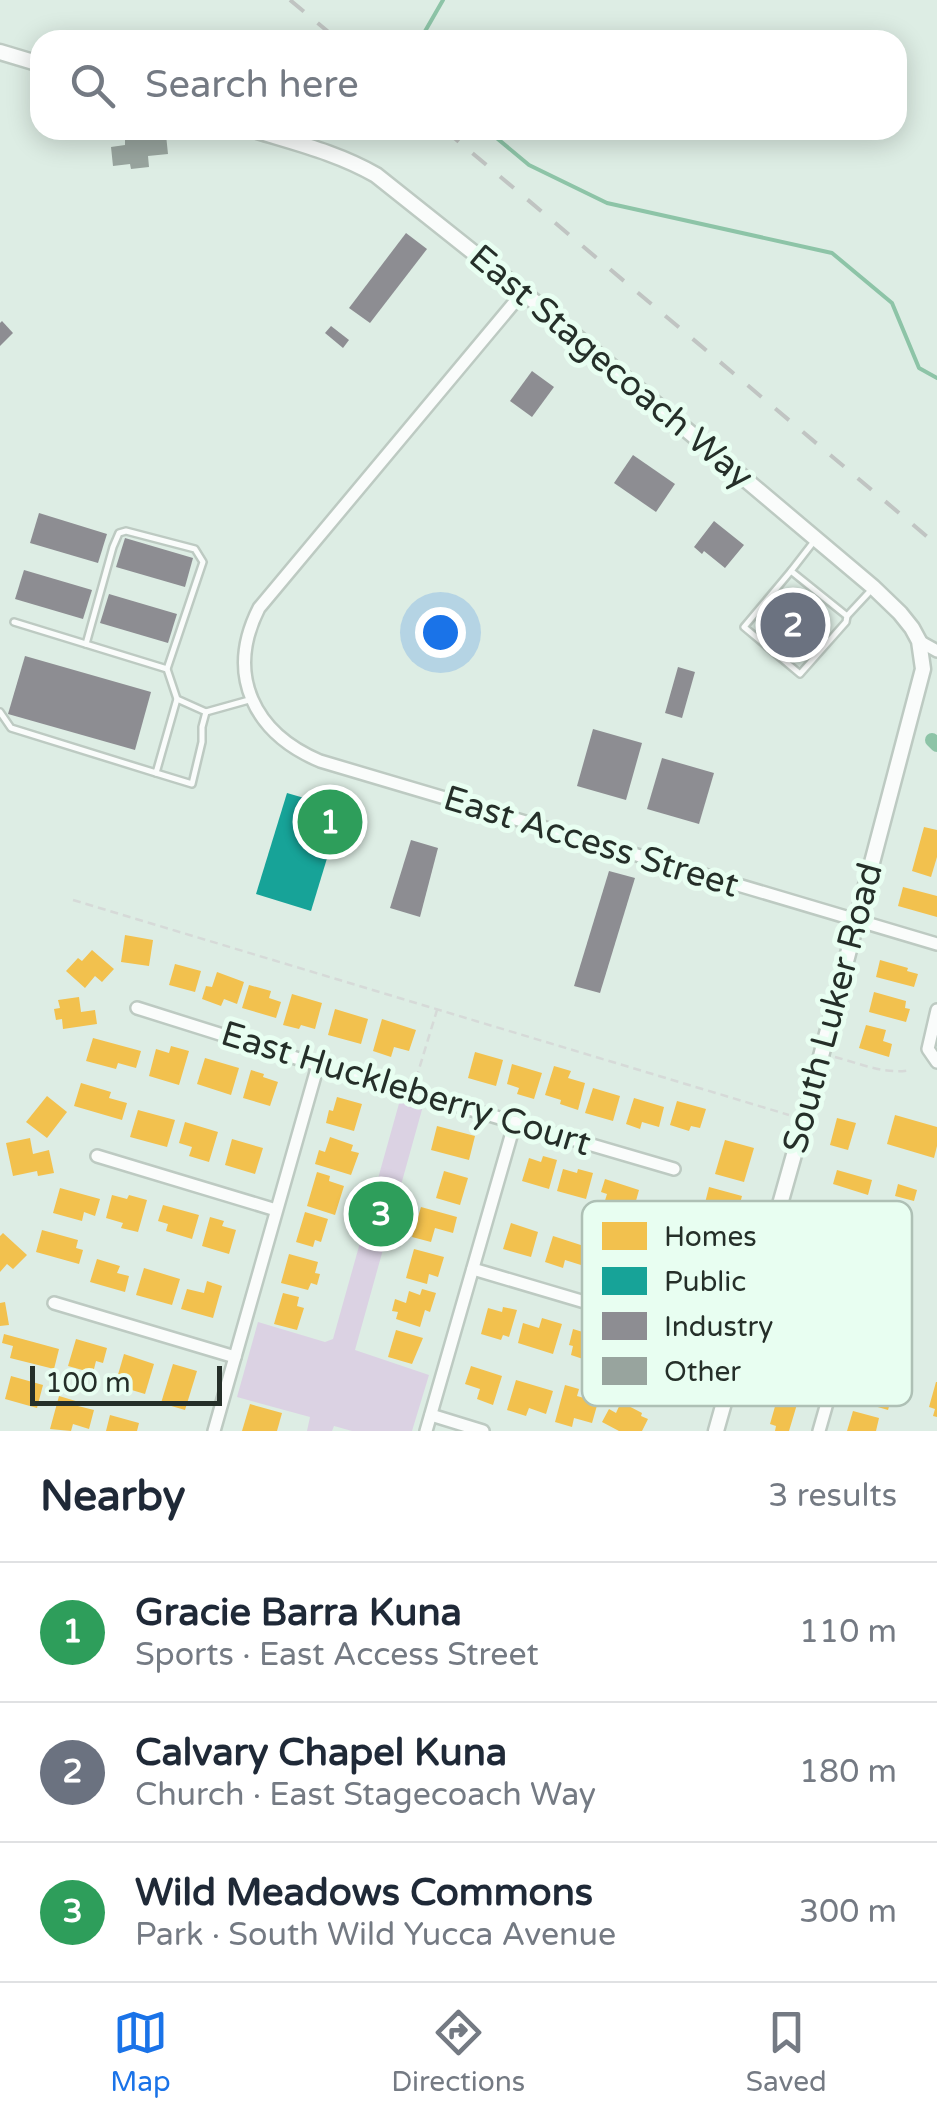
<!DOCTYPE html>
<html lang="en">
<head>
<meta charset="utf-8">
<style>
	:root { --surface:#fff; --page:#f6f6f7; --text:#1f2937; --muted:#747a83; --line:#e0e1e3; --accent:#1a73e8 }
	body { margin:0; font-family:"Varela Round",sans-serif; background:var(--page); color:var(--text) }
	.scale { position:absolute; left:30px; bottom:25px; width:192px; box-sizing:border-box; padding-left:10px; border:5px solid #252f29; border-top:0; font-size:28px; line-height:35px; white-space:nowrap; color:#252f29; -webkit-text-stroke:8px #e8fef1; paint-order:stroke }
	.you { position:absolute; left:440px; top:632px; width:35px; height:35px; margin:-25px; border:8px solid #fff; border-radius:50%; background:#1a73e8; box-shadow:0 0 0 15px #1a73e833 }
	.badge { display:grid; place-items:center; width:65px; height:65px; border-radius:50%; background:var(--accent); color:#fff; font-size:32px; font-weight:700 }
	.pin { position:absolute; translate:-50% -50%; border:5px solid #fff; box-shadow:0 2px 10px #0006 }
	.list { margin:0; padding:0; list-style:none }
	h2 { display:flex; justify-content:space-between; align-items:center; height:130px; margin:0; padding:0 40px; font-size:42px }
	h2 small { font-size:32px; font-weight:400; color:var(--muted) }
	.list li { display:grid; grid-template-columns:65px 1fr auto; gap:30px; align-items:center; box-sizing:border-box; height:140px; padding:0 40px; border-top:2px solid var(--line) }
	.list b { display:block; font-size:38px; white-space:nowrap }
	.list p { margin:0; font-size:32px; white-space:nowrap; color:var(--muted) }
	.list em { font-size:32px; font-style:normal; color:var(--muted) }
	.icon { flex:none; width:55px; height:55px; fill:none; stroke:currentColor; stroke-width:2; stroke-linecap:round; stroke-linejoin:round }
	.map { position:relative; flex:none; width:937px; height:1431px; overflow:hidden }
	.search { position:absolute; background:var(--surface); box-shadow:0 5px 25px #0003; left:30px; right:30px; top:30px; height:110px; display:flex; align-items:center; gap:25px; box-sizing:border-box; padding:0 35px; border-radius:30px; color:var(--muted); font-size:38px }
	.sheet { height:550px; background:var(--surface) }
	nav { display:flex; justify-content:space-around; align-items:center; box-sizing:border-box; height:140px; border-top:2px solid var(--line); background:var(--surface); font-size:28px; color:var(--muted) }
	nav a { display:grid; justify-items:center; gap:5px }
	nav .on { color:var(--accent) }
	.map>svg:first-child { display:block }
	.green { fill:#dbd2e3 }
	.homes { fill:#f2c14e }
	.public { fill:#17a398 }
	.industry { fill:#8d8d92 }
	.lines { fill:none; stroke-linecap:round; stroke-linejoin:round }
	.stream { stroke:#8dc4a7; stroke-width:4 }
	.canal { stroke:#8dc4a7; stroke-width:14 }
	.building { fill:#98a49e }
	.service-casing { stroke:#bdcac2; stroke-width:10 }
	.minor-casing { stroke:#bdcac2; stroke-width:16 }
	.tertiary-casing { stroke:#bdcac2; stroke-width:19 }
	.path { stroke:#d6dad8; stroke-width:2.5; stroke-dasharray:8 5; stroke-linecap:butt }
	.service { stroke:#fafcfb; stroke-width:5 }
	.minor { stroke:#fafcfb; stroke-width:11 }
	.tertiary { stroke:#fafcfb; stroke-width:14 }
	.rail { stroke:#c0c4c2; stroke-width:4; stroke-dasharray:18 18; stroke-linecap:butt }
	.labels { text-anchor:middle; dominant-baseline:central; stroke-width:10; stroke-linejoin:round; paint-order:stroke }
	.street-label { font-size:35px; fill:#252f29; stroke:#e8fef1 }
	.key { fill:#e8fef1; stroke:#aec0b5; stroke-width:2.5 }
	.key-label { font-size:28px; fill:#252f29 }
</style>
</head>
<body>
<div class="map">
<svg width="937" height="1431" viewBox="0 0 937 1431">
	<rect width="100%" height="100%" fill="#ddede4"/>
	<!-- green -->
	<polygon class="green" points="400,1100 423,1106 355,1350 429,1375 412,1431 352,1431 334,1426 332,1431 307,1431 310,1417 237,1397 258,1322 325,1342 333,1339"/>
	<!-- homes -->
	<g class="homes">
		<polygon points="924,827 937,830 937,857 931,877 912,871"/>
		<polygon points="903,887 937,896 937,917 898,906"/>
		<polygon points="125,935 153,940 149,966 121,962"/>
		<polygon points="92,950 114,969 102,982 95,976 85,988 66,971 78,958 82,961"/>
		<polygon points="880,960 908,968 907,971 918,974 914,987 876,977"/>
		<polygon points="175,964 201,971 195,992 169,985"/>
		<polygon points="217,972 244,982 237,1004 224,999 221,1006 202,999 206,986 212,987"/>
		<polygon points="249,985 271,991 269,998 281,1002 276,1018 242,1008"/>
		<polygon points="874,992 906,1001 905,1008 910,1009 906,1022 869,1012"/>
		<polygon points="292,994 322,1003 315,1029 301,1025 299,1029 283,1025"/>
		<polygon points="79,997 81,1012 95,1010 97,1024 63,1029 62,1019 56,1020 54,1009 60,1008 58,1000"/>
		<polygon points="335,1009 368,1019 361,1044 328,1035"/>
		<polygon points="382,1019 416,1030 409,1051 394,1047 391,1057 373,1051"/>
		<polygon points="866,1025 886,1030 883,1041 892,1044 889,1057 859,1048"/>
		<polygon points="93,1038 141,1051 136,1068 118,1063 116,1069 86,1061"/>
		<polygon points="171,1046 189,1051 179,1085 149,1076 156,1049 169,1053"/>
		<polygon points="475,1052 503,1060 496,1086 468,1078"/>
		<polygon points="205,1058 239,1068 231,1095 197,1084"/>
		<polygon points="512,1064 542,1073 534,1099 517,1094 519,1088 507,1084"/>
		<polygon points="554,1066 571,1071 568,1078 585,1083 578,1110 560,1104 561,1100 545,1095"/>
		<polygon points="251,1070 264,1074 263,1077 278,1082 270,1106 243,1098"/>
		<polygon points="81,1083 111,1092 109,1098 127,1103 122,1120 74,1106"/>
		<polygon points="593,1088 620,1096 613,1121 585,1113"/>
		<polygon points="47,1096 67,1112 47,1138 26,1122"/>
		<polygon points="337,1097 362,1104 354,1131 326,1123 329,1110 333,1111"/>
		<polygon points="634,1098 664,1107 659,1127 642,1122 640,1129 626,1124"/>
		<polygon points="677,1101 706,1109 700,1128 691,1126 689,1131 670,1125"/>
		<polygon points="138,1110 175,1120 167,1147 130,1137"/>
		<polygon points="895,1115 937,1127 937,1146 934,1158 887,1144"/>
		<polygon points="837,1118 856,1123 848,1150 830,1145"/>
		<polygon points="185,1122 218,1132 209,1162 189,1156 192,1147 179,1143"/>
		<polygon points="437,1126 475,1136 469,1160 431,1150"/>
		<polygon points="330,1137 353,1145 351,1151 359,1153 351,1175 315,1164 319,1150 325,1152"/>
		<polygon points="30,1138 33,1154 49,1150 54,1173 38,1176 37,1171 13,1176 6,1143"/>
		<polygon points="232,1139 263,1148 255,1174 225,1165"/>
		<polygon points="725,1140 754,1148 744,1182 715,1174"/>
		<polygon points="543,1156 557,1160 549,1189 522,1181 529,1158 541,1162"/>
		<polygon points="563,1169 577,1173 578,1169 593,1173 586,1199 557,1191"/>
		<polygon points="837,1170 872,1180 868,1195 833,1184"/>
		<polygon points="444,1171 468,1178 460,1205 436,1198"/>
		<polygon points="317,1172 330,1176 329,1181 344,1186 335,1215 307,1206"/>
		<polygon points="605,1179 639,1190 632,1215 603,1207 607,1194 601,1192"/>
		<polygon points="898,1184 917,1190 914,1201 895,1196"/>
		<polygon points="709,1187 742,1196 738,1211 734,1210 730,1225 707,1218 711,1204 705,1203"/>
		<polygon points="60,1188 100,1199 95,1216 84,1212 82,1221 53,1213"/>
		<polygon points="112,1195 127,1199 129,1195 147,1200 138,1232 121,1228 123,1223 106,1218"/>
		<polygon points="163,1205 199,1215 192,1239 166,1231 168,1224 158,1221"/>
		<polygon points="421,1207 457,1217 453,1233 435,1228 431,1242 412,1237"/>
		<polygon points="305,1212 328,1219 321,1242 315,1240 313,1247 296,1242"/>
		<polygon points="210,1217 224,1221 222,1226 236,1230 229,1254 202,1246"/>
		<polygon points="511,1223 538,1232 531,1257 503,1249"/>
		<polygon points="42,1230 78,1240 76,1248 83,1250 79,1264 36,1252"/>
		<polygon points="3,1233 27,1255 13,1269 7,1264 0,1272 0,1236"/>
		<polygon points="553,1236 587,1247 581,1265 565,1260 563,1268 545,1262"/>
		<polygon points="414,1249 444,1257 438,1277 429,1274 427,1284 406,1278"/>
		<polygon points="289,1254 318,1262 315,1273 320,1274 317,1285 311,1283 308,1290 281,1283"/>
		<polygon points="97,1259 120,1266 117,1273 129,1276 125,1292 90,1282"/>
		<polygon points="144,1268 180,1279 172,1305 136,1295"/>
		<polygon points="207,1281 222,1286 213,1318 181,1309 187,1289 204,1293"/>
		<polygon points="422,1289 436,1293 430,1312 425,1310 420,1327 396,1319 398,1312 392,1311 395,1299 406,1303 409,1291 420,1295"/>
		<polygon points="283,1293 299,1297 297,1306 304,1308 297,1330 274,1324"/>
		<polygon points="5,1302 9,1325 0,1326 0,1303"/>
		<polygon points="503,1307 517,1310 509,1337 503,1335 501,1340 481,1334 488,1308 502,1312"/>
		<polygon points="542,1318 562,1324 553,1354 518,1343 523,1323 539,1328"/>
		<polygon points="573,1329 609,1340 601,1370 588,1366 589,1361 571,1355 573,1346 569,1345"/>
		<polygon points="396,1330 423,1338 412,1364 388,1357"/>
		<polygon points="4,1334 59,1349 54,1369 10,1358 13,1346 2,1343"/>
		<polygon points="76,1339 107,1348 103,1363 96,1361 93,1373 68,1366"/>
		<polygon points="124,1354 154,1364 145,1394 115,1385"/>
		<polygon points="865,1362 880,1367 879,1373 897,1379 888,1410 864,1403 869,1386 859,1383"/>
		<polygon points="173,1364 197,1371 185,1410 161,1403"/>
		<polygon points="471,1366 502,1376 493,1405 477,1399 480,1389 465,1384"/>
		<polygon points="11,1376 43,1385 37,1408 5,1399"/>
		<polygon points="516,1380 553,1391 546,1414 529,1408 526,1416 507,1410"/>
		<polygon points="936,1382 937,1382 937,1417 933,1416 935,1409 929,1407"/>
		<polygon points="565,1385 579,1389 577,1396 598,1402 592,1423 574,1418 572,1427 555,1422"/>
		<polygon points="59,1396 79,1402 78,1406 94,1410 89,1429 73,1424 71,1431 50,1429"/>
		<polygon points="778,1396 798,1401 789,1431 775,1431 776,1426 770,1424"/>
		<polygon points="621,1402 642,1413 641,1416 648,1419 642,1431 619,1431 602,1422 609,1409 616,1413"/>
		<polygon points="250,1404 282,1413 277,1431 242,1431"/>
		<polygon points="853,1411 879,1418 876,1431 847,1431"/>
		<polygon points="110,1415 139,1423 137,1431 106,1431"/>
	</g>
	<!-- public -->
	<g class="public">
		<polygon points="786,589 830,626 801,660 757,624"/>
		<polygon points="287,793 342,809 311,911 256,894"/>
	</g>
	<!-- industry -->
	<g class="industry">
		<polygon points="406,233 427,249 370,323 349,308"/>
		<polygon points="2,321 13,333 0,346 0,323"/>
		<polygon points="331,326 349,340 343,348 325,333"/>
		<polygon points="532,371 554,387 532,417 510,401"/>
		<polygon points="633,455 675,484 656,512 614,483"/>
		<polygon points="39,513 107,534 98,563 30,543"/>
		<polygon points="714,521 744,545 725,568 704,551 702,554 694,547"/>
		<polygon points="125,538 193,558 185,587 116,567"/>
		<polygon points="24,570 92,590 83,619 15,599"/>
		<polygon points="109,594 177,614 168,643 100,623"/>
		<polygon points="25,656 151,692 135,750 8,714"/>
		<polygon points="678,667 695,672 682,718 665,713"/>
		<polygon points="593,729 642,743 626,800 577,786"/>
		<polygon points="662,758 714,773 699,824 647,809"/>
		<polygon points="411,840 438,848 420,917 390,908"/>
		<polygon points="609,871 635,878 600,993 574,986"/>
	</g>
	<g class="lines">
		<!-- stream -->
		<g class="stream">
			<polyline points="420,40 443,0"/>
			<polyline points="487,130 529,165 607,203 832,253 892,303 919,368 937,378"/>
		</g>
		<!-- canal -->
		<polyline class="canal" points="932,740 937,745"/>
	</g>
	<!-- building -->
	<polygon class="building" points="166,135 168,154 148,156 149,167 131,169 130,164 113,166 111,147 125,145 125,140"/>
	<g class="lines">
		<!-- service casing -->
		<g class="service-casing">
			<g id="service">
				<polyline points="815,540 791,571 847,616 873,588"/>
				<polyline points="791,571 744,627 800,674 846,622 847,616"/>
				<polyline points="14,622 167,669 177,699 206,712 249,700"/>
				<polyline points="86,644 113,547 119,533 126,531 195,549 203,562 167,669"/>
				<polyline points="0,712 11,728 156,773 177,699"/>
				<polyline points="156,773 192,784 202,742 202,727 206,712"/>
			</g>
		</g>
		<!-- minor casing -->
		<g class="minor-casing">
			<g id="minor">
				<path d="M 523,292 L 259,608 C 225,675 254,733 320,761 L 937,944"/>
				<polyline points="919,641 937,651"/>
				<polyline points="137,1008 318,1065 674,1169"/>
				<polyline points="937,1010 928,1049 937,1062"/>
				<polyline points="97,1156 276,1210"/>
				<polyline points="473,1269 740,1348"/>
				<polyline points="54,1303 235,1357"/>
				<polyline points="431,1415 483,1431"/>
				<polyline points="214,1431 318,1065"/>
				<polyline points="426,1431 515,1122"/>
				<polyline points="819,1431 851,1319"/>
			</g>
		</g>
		<!-- tertiary casing -->
		<g class="tertiary-casing">
			<g id="tertiary">
				<polyline points="0,52 40,64"/>
				<path d="M 254,130 C 296,143 338,153 376,175 L 523,292 L 873,587 L 900,613 L 912,628 L 919,641 L 923,669 L 810,1098 L 716,1431"/>
			</g>
		</g>
		<!-- path -->
		<g class="path">
			<polyline points="73,900 789,1115"/>
			<path d="M 835,1057 C 858,1063 886,1075 910,1070"/>
			<polyline points="416,1079 437,1010"/>
		</g>
		<!-- service -->
		<use href="#service" class="service"/>
		<!-- minor -->
		<use href="#minor" class="minor"/>
		<!-- tertiary -->
		<use href="#tertiary" class="tertiary"/>
		<!-- rail -->
		<g class="rail">
			<polyline points="290,0 338,40"/>
			<polyline points="445,130 937,545"/>
		</g>
	</g>
	<g class="labels">
		<!-- street labels -->
		<g class="street-label">
			<text transform="translate(611 367) rotate(40)">East Stagecoach Way</text>
			<text transform="translate(591 842) rotate(17)">East Access Street</text>
			<text transform="translate(833 1008) rotate(-75)">South Luker Road</text>
			<text transform="translate(406 1089) rotate(17)">East Huckleberry Court</text>
		</g>
	</g>
	<!-- legend -->
	<rect x="582" y="1201" width="330" height="205" rx="15" class="key"/>
	<rect x="602" y="1222" width="45" height="28" fill="#f2c14e"/>
	<rect x="602" y="1267" width="45" height="28" fill="#17a398"/>
	<rect x="602" y="1312" width="45" height="28" fill="#8d8d92"/>
	<rect x="602" y="1357" width="45" height="28" fill="#98a49e"/>
	<g class="key-label">
		<text x="664" y="1246">Homes</text>
		<text x="664" y="1291">Public</text>
		<text x="664" y="1336">Industry</text>
		<text x="664" y="1381">Other</text>
	</g>
</svg>
<div class="scale">100 m</div>
<div class="you"></div>
<div class="pin badge" style="left:330px;top:822px;background:#2e9e5b">1</div>
<div class="pin badge" style="left:793px;top:625px;background:#6b7280">2</div>
<div class="pin badge" style="left:381px;top:1214px;background:#2e9e5b">3</div>
<div class="search"><svg class="icon" aria-label="search" viewBox="0 0 24 24"><circle cx="10" cy="10" r="6"/><path d="M15 15l6 6"/></svg>Search here</div>
</div>
<section class="sheet">
<h2>Nearby<small>3 results</small></h2>
<ul class="list">
<li><span class="badge" style="background:#2e9e5b">1</span><div><b>Gracie Barra Kuna</b><p>Sports · East Access Street</p></div><em>110 m</em></li>
<li><span class="badge" style="background:#6b7280">2</span><div><b>Calvary Chapel Kuna</b><p>Church · East Stagecoach Way</p></div><em>180 m</em></li>
<li><span class="badge" style="background:#2e9e5b">3</span><div><b>Wild Meadows Commons</b><p>Park · South Wild Yucca Avenue</p></div><em>300 m</em></li>
</ul>
</section>
<nav>
<a class="on"><svg class="icon" aria-label="map" viewBox="0 0 24 24"><path d="M3 6l6-2 6 2 6-2v14l-6 2-6-2-6 2zM9 4v14M15 6v14"/></svg>Map</a>
<a><svg class="icon" aria-label="directions" viewBox="0 0 24 24"><path d="M12 3l9 9-9 9-9-9zM9 14v-3h6M13 9l2 2-2 2"/></svg>Directions</a>
<a><svg class="icon" aria-label="saved" viewBox="0 0 24 24"><path d="M7 4h10v16l-5-4-5 4z"/></svg>Saved</a>
</nav>
</body>
</html>
